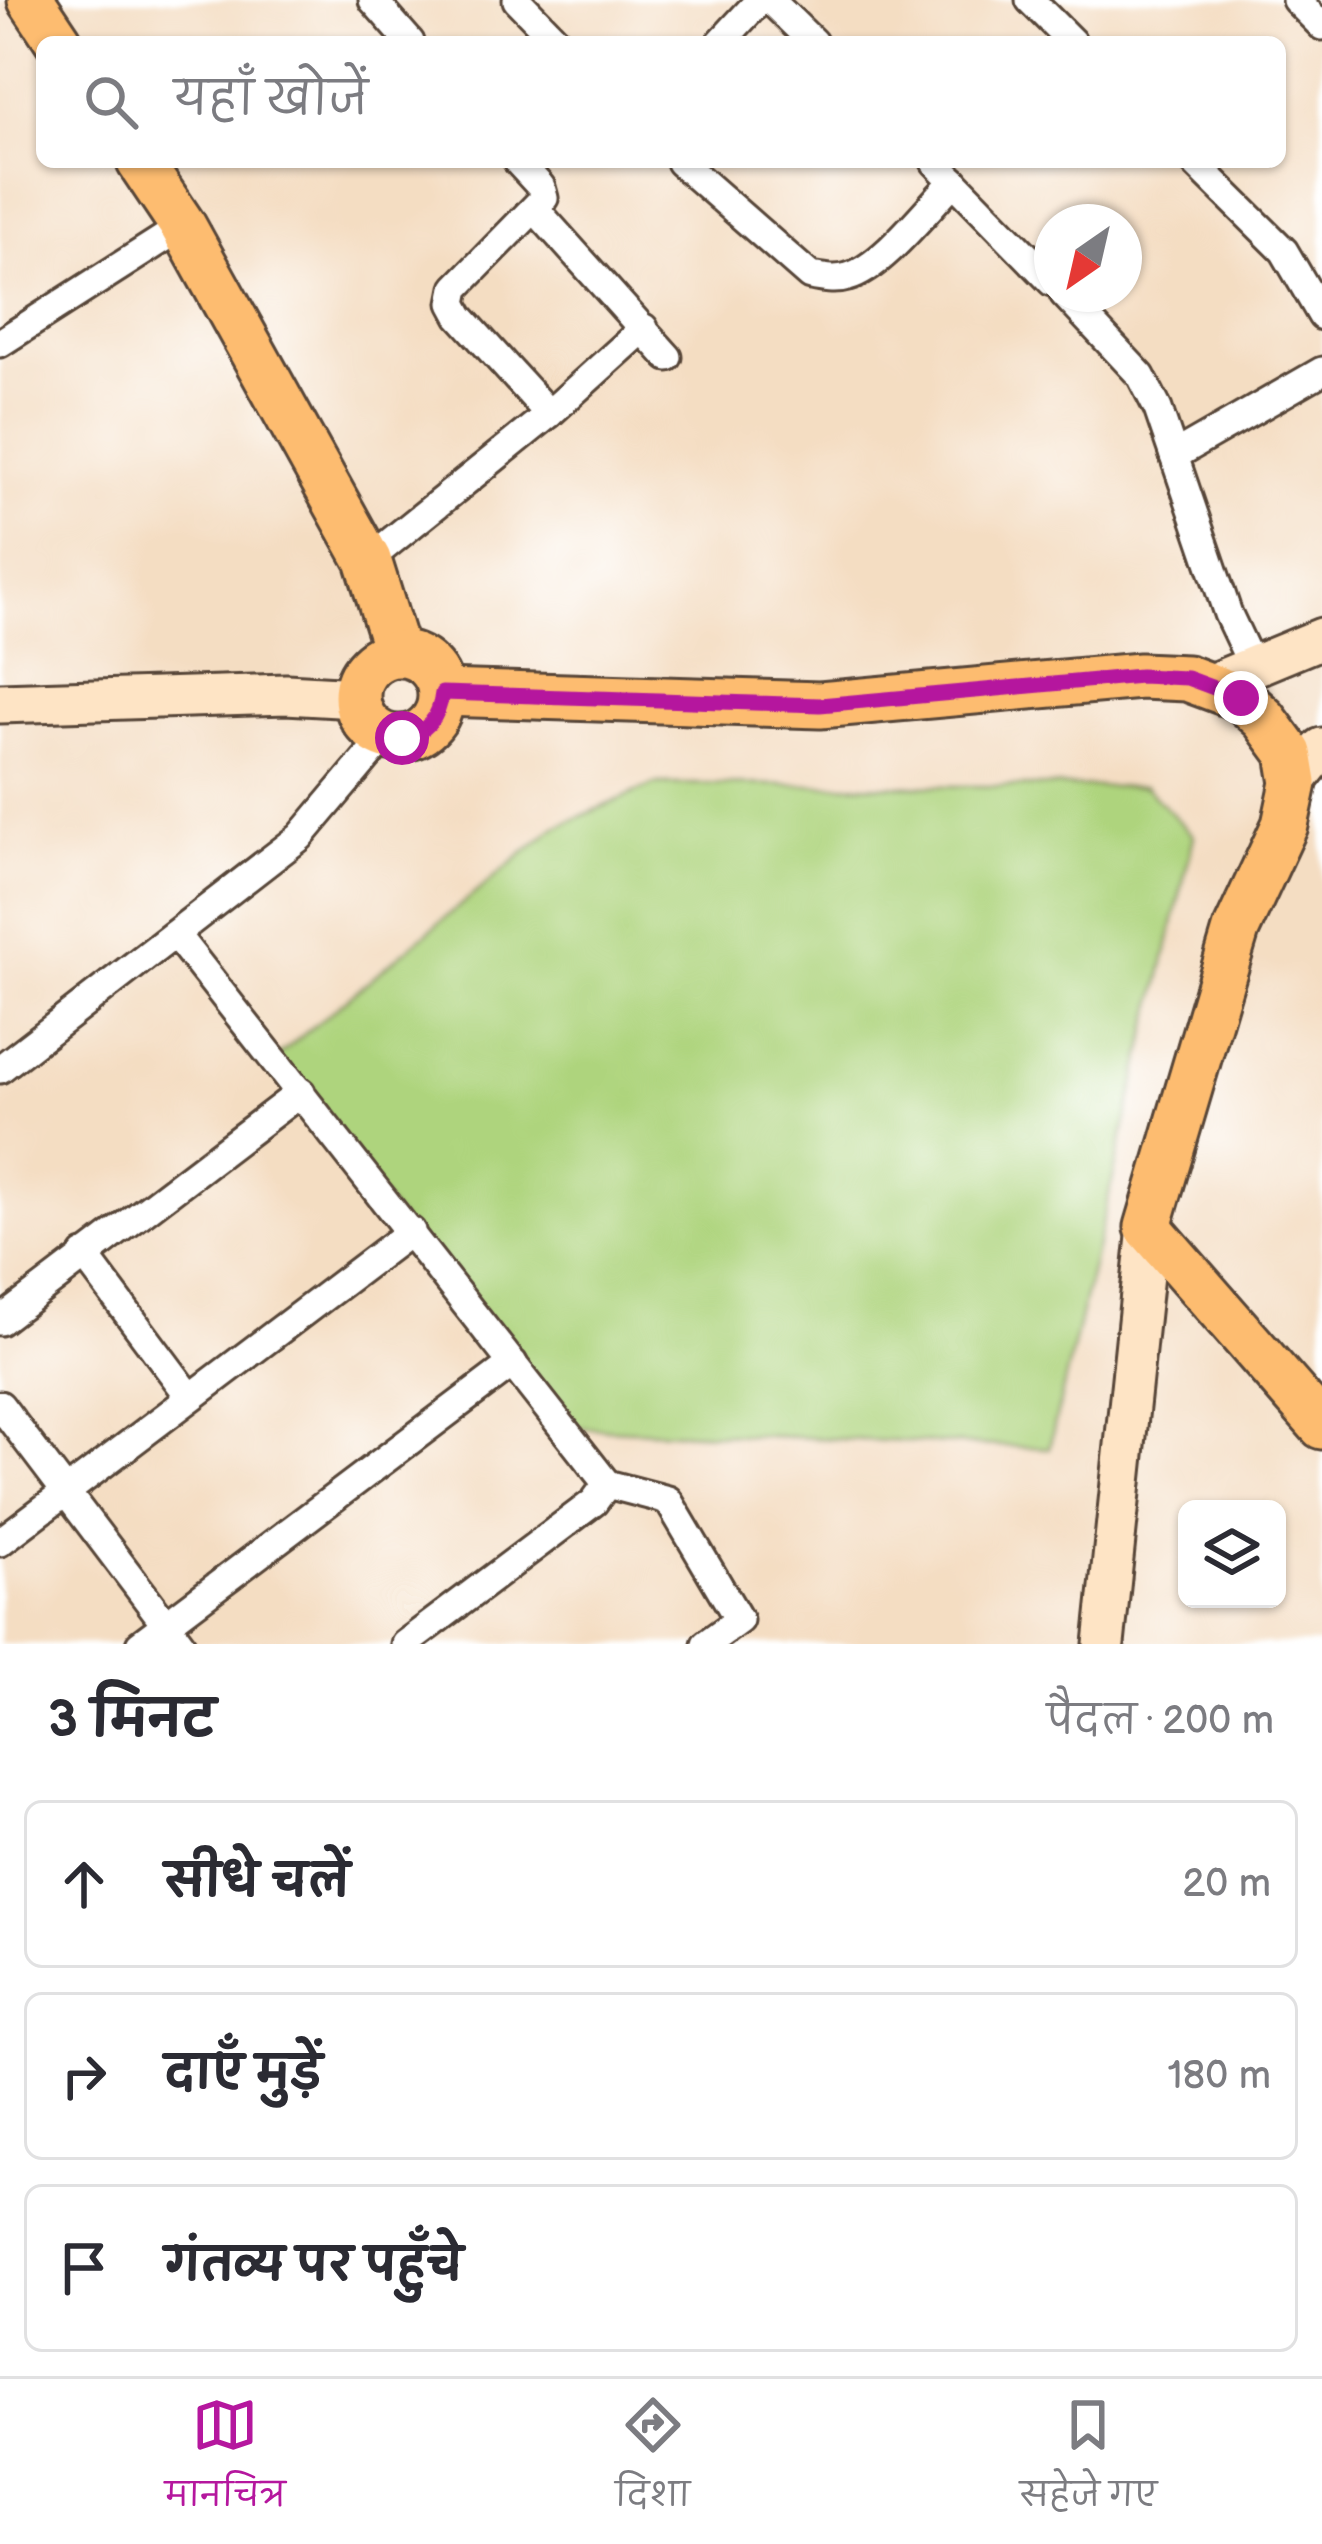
<!DOCTYPE html>
<html lang="hi">
<head>
<meta charset="utf-8">
<style>
	:root { --surface:#fff; --page:#f7f7f7; --text:#2b2b33; --muted:#7c7c81; --line:#e1e1e2; --accent:#b5179e }
	body { margin:0; font-family:"Balsamiq Sans","Playpen Sans Deva",sans-serif; background:var(--page); color:var(--text) }
	.controls { position:absolute; right:36px; bottom:36px; display:grid; overflow:hidden; border-radius:18px; box-shadow:0 3px 9px #0004 }
	.controls button { width:108px; height:108px; display:grid; place-items:center; padding:0; border:0; border-bottom:3px solid var(--line); background:var(--surface); color:var(--text); font:60px sans-serif }
	.compass { position:absolute; left:1034px; top:204px; width:108px; height:108px; border-radius:50%; background:var(--surface); box-shadow:0 3px 9px #0004; rotate:214deg }
	.stop { position:absolute; width:36px; height:36px; margin:-27px; border:9px solid #b5179e; border-radius:50%; background:#fff }
	.stop.end { background:#b5179e; border-color:#fff; box-shadow:0 3px 12px #0008 }
	.list { margin:0; padding:0; list-style:none }
	h2 { display:flex; justify-content:space-between; align-items:center; height:156px; margin:0; padding:0 48px; font-size:51px }
	h2 small { font-size:39px; font-weight:400; color:var(--muted) }
	.list li { display:grid; grid-template-columns:78px 1fr auto; gap:36px; align-items:center; box-sizing:border-box; height:168px; margin:0 24px 24px; padding:0 24px; border:3px solid var(--line); border-radius:18px }
	.list b { display:block; font-size:45px; white-space:nowrap }
	.list em { font-size:39px; font-style:normal; color:var(--muted) }
	.icon { flex:none; width:66px; height:66px; fill:none; stroke:currentColor; stroke-width:2; stroke-linecap:round; stroke-linejoin:round }
	.map { position:relative; flex:none; width:1322px; height:1644px; overflow:hidden }
	.search { position:absolute; background:var(--surface); box-shadow:0 3px 9px #0004; left:36px; right:36px; top:36px; height:132px; display:flex; align-items:center; gap:30px; box-sizing:border-box; padding:0 42px; border-radius:18px; color:var(--muted); font-size:45px }
	.sheet { height:732px; background:var(--surface) }
	nav { display:flex; justify-content:space-around; align-items:center; box-sizing:border-box; height:168px; border-top:3px solid var(--line); background:var(--surface); font-size:33px; color:var(--muted) }
	nav a { display:grid; justify-items:center; gap:6px }
	nav .on { color:var(--accent) }
	.map>svg:first-child { display:block }
	.green { fill:#aed47d; stroke:#747f4e; stroke-width:3 }
	.lines { fill:none; stroke-linecap:round; stroke-linejoin:round }
	.street-casing { stroke:#574537; stroke-width:33 }
	.secondary-casing { stroke:#574537; stroke-width:45 }
	.primary-casing { stroke:#574537; stroke-width:51 }
	.street { stroke:#fff; stroke-width:27 }
	.secondary { stroke:#fee4c5; stroke-width:39 }
	.primary { stroke:#fdbc6f; stroke-width:45 }
	.route { stroke:#b5179e; stroke-width:15 }
</style>
</head>
<body>
<div class="map">
<svg width="1322" height="1644" viewBox="0 0 1322 1644">
	<rect width="100%" height="100%" fill="#fff"/>
	<filter id="ink" filterUnits="userSpaceOnUse"><feTurbulence type="fractalNoise" baseFrequency=".00833" numOctaves="2"/><feDisplacementMap in="SourceGraphic" scale="24" xChannelSelector="R" yChannelSelector="G"/><feConvolveMatrix kernelMatrix="1 2 1 2 8 2 1 2 1" color-interpolation-filters="sRGB"/></filter>
	<filter id="wash" filterUnits="userSpaceOnUse"><feTurbulence type="fractalNoise" baseFrequency=".004" numOctaves="4" result="noise"/><feDisplacementMap in="SourceGraphic" scale="48" xChannelSelector="R" yChannelSelector="G"/><feGaussianBlur stdDeviation="2.7" result="paint"/><feColorMatrix in="noise" values="0 0 0 0 0 0 0 0 0 0 0 0 0 0 0 0 0 1.4 0 .05"/><feComposite in="paint" operator="in"/></filter>
	<g filter="url(#wash)">
		<rect width="100%" height="100%" fill="#f4ddc2"/>
		<!-- green -->
		<polygon class="green" points="655,784 1145,787 1194,836 1049,1448 562,1427 274,1059 554,828"/>
	</g>
	<g filter="url(#ink)">
		<g class="lines">
			<!-- street casing -->
			<g class="street-casing">
				<g id="street">
					<polyline points="373,0 410,42"/>
					<polyline points="517,0 558,42"/>
					<polyline points="770,0 813,42"/>
					<polyline points="1030,0 1072,42"/>
					<polyline points="1296,0 1322,26"/>
					<polyline points="721,42 760,0"/>
					<polyline points="518,162 541,187 544,198 456,288 453,303 460,316 549,414"/>
					<path d="M 680,162 L 810,276 C 823,278 835,281 848,277 C 882,268 928,207 954,181"/>
					<polyline points="935,162 1052,282"/>
					<polyline points="1194,162 1284,251 1322,316"/>
					<polyline points="536,210 668,357"/>
					<polyline points="1064,294 1141,376 1158,409 1228,614 1253,667"/>
					<polyline points="0,343 183,226"/>
					<polyline points="1174,456 1322,371"/>
					<polyline points="368,560 549,414 644,328"/>
					<polyline points="175,934 607,1484 594,1502 405,1644"/>
					<polyline points="0,1069 300,837 385,736"/>
					<polyline points="84,1255 190,1397"/>
					<polyline points="0,1321 301,1092"/>
					<polyline points="0,1405 181,1644"/>
					<polyline points="607,1484 668,1500 739,1620 706,1644"/>
					<polyline points="0,1542 411,1231"/>
					<polyline points="140,1644 513,1363"/>
				</g>
			</g>
			<!-- secondary casing -->
			<g class="secondary-casing">
				<g id="secondary">
					<polyline points="1211,684 1322,638"/>
					<polyline points="0,703 286,694 356,698"/>
					<polyline points="1294,783 1322,748"/>
					<polyline points="1104,1644 1148,1227"/>
				</g>
			</g>
			<!-- primary casing -->
			<g class="primary-casing">
				<g id="primary">
					<polyline points="31,0 59,42"/>
					<polyline points="140,162 183,226 368,560 397,653"/>
					<circle cx="399" cy="696" r="42"/>
					<polyline points="442,693 820,705 1140,676 1187,678 1241,698 1264,719 1289,753 1294,783 1285,825 1236,930 1148,1227 1322,1426"/>
				</g>
			</g>
			<!-- street -->
			<use href="#street" class="street"/>
			<!-- secondary -->
			<use href="#secondary" class="secondary"/>
			<!-- primary -->
			<use href="#primary" class="primary"/>
		</g>
	</g>
	<g class="lines" filter="url(#ink)">
		<!-- route -->
		<path class="route" d="M 402,738 C 427,732 439,719 442,693 L 820,705 L 1140,676 L 1187,678 L 1241,698"/>
	</g>
</svg>
<div class="controls">
<button><svg class="icon" aria-label="layers" viewBox="0 0 24 24"><path d="M12 4l9 5-9 5-9-5zM3 14l9 5 9-5"/></svg></button>
</div>
<svg class="compass" viewBox="-18 -18 36 36"><path d="M0-13l5 13h-10z" fill="#e53935"/><path d="M0 13l5-13h-10z" fill="#7c7c81"/></svg>
<div class="stop" style="left:402px;top:738px"></div>
<div class="stop end" style="left:1241px;top:698px"></div>
<div class="search"><svg class="icon" aria-label="search" viewBox="0 0 24 24"><circle cx="10" cy="10" r="6"/><path d="M15 15l6 6"/></svg>यहाँ खोजें</div>
</div>
<section class="sheet">
<h2>3 मिनट<small>पैदल · 200 m</small></h2>
<ul class="list">
<li><svg class="icon" aria-label="ahead" viewBox="0 0 24 24"><path d="M12 20V5M6 11l6-6 6 6"/></svg><div><b>सीधे चलें</b></div><em>20 m</em></li>
<li><svg class="icon" aria-label="right" viewBox="0 0 24 24"><path d="M7 20v-9h11M14 6l5 5-5 5"/></svg><div><b>दाएँ मुड़ें</b></div><em>180 m</em></li>
<li><svg class="icon" aria-label="arrive" viewBox="0 0 24 24"><path d="M6 21V4h12l-3 4 3 4H6"/></svg><div><b>गंतव्य पर पहुँचे</b></div></li>
</ul>
</section>
<nav>
<a class="on"><svg class="icon" aria-label="map" viewBox="0 0 24 24"><path d="M3 6l6-2 6 2 6-2v14l-6 2-6-2-6 2zM9 4v14M15 6v14"/></svg>मानचित्र</a>
<a><svg class="icon" aria-label="directions" viewBox="0 0 24 24"><path d="M12 3l9 9-9 9-9-9zM9 14v-3h6M13 9l2 2-2 2"/></svg>दिशा</a>
<a><svg class="icon" aria-label="saved" viewBox="0 0 24 24"><path d="M7 4h10v16l-5-4-5 4z"/></svg>सहेजे गए</a>
</nav>
</body>
</html>
